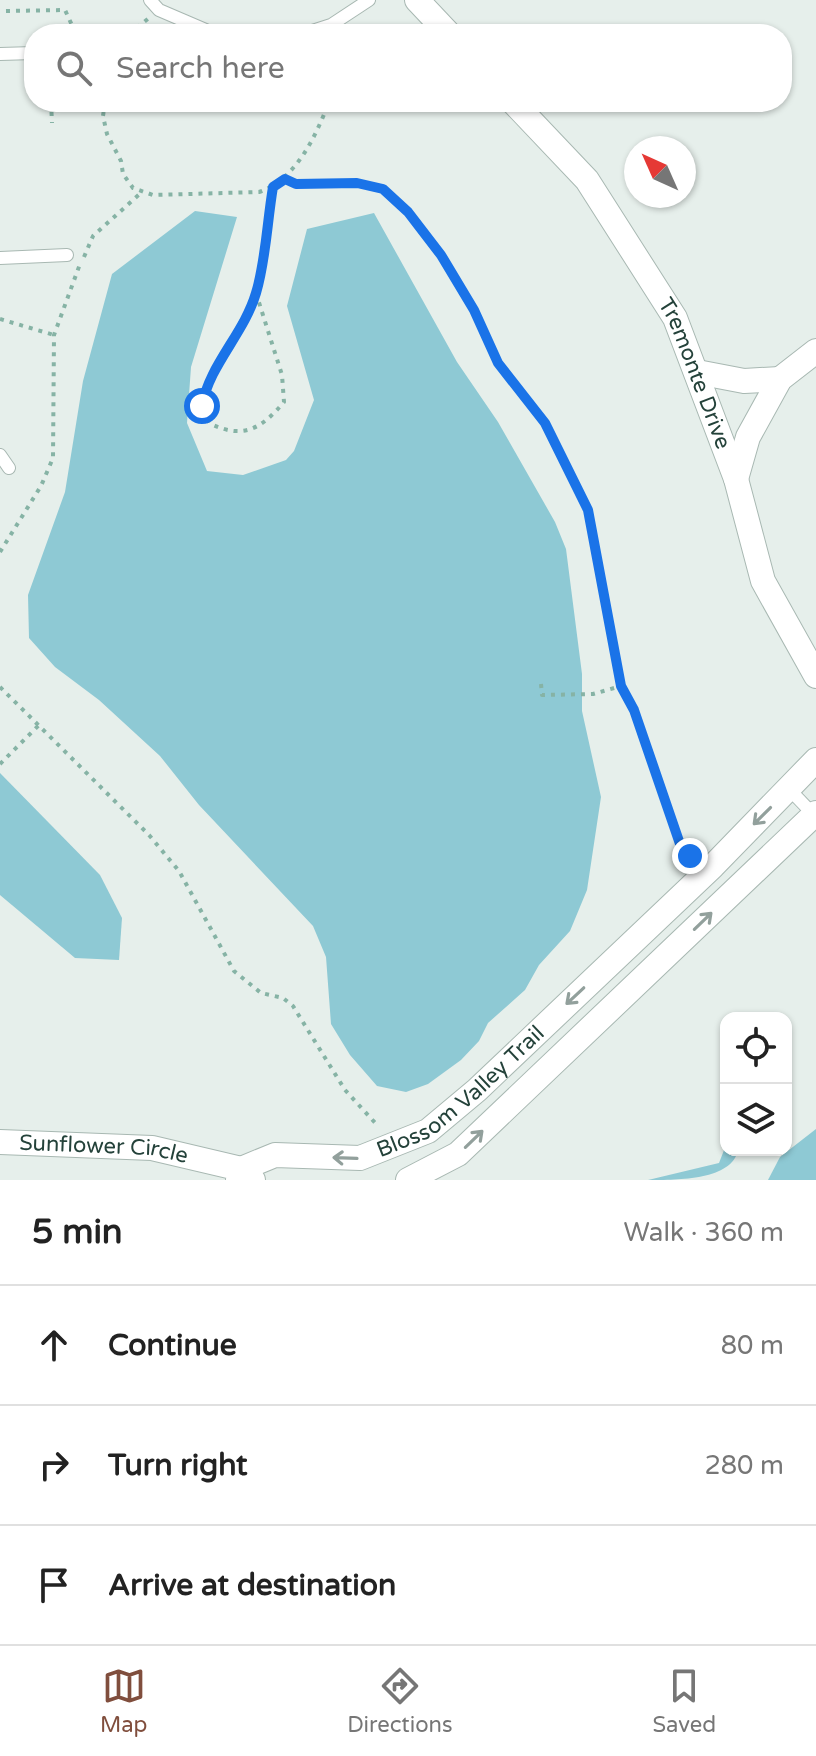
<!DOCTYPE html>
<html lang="en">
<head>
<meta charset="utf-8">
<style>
	:root { --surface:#fff; --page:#f2f2f2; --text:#222; --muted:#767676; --line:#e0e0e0; --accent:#804e3d }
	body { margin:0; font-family:"Varela Round",sans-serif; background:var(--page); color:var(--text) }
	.controls { position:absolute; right:24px; bottom:24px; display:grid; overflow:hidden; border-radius:16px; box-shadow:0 2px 6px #0004 }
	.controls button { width:72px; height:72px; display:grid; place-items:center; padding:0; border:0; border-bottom:2px solid var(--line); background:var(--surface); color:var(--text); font:40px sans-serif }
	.compass { position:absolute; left:624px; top:136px; width:72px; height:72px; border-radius:50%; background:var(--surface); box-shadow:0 2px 6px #0004; rotate:315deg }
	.stop { position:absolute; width:24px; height:24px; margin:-18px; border:6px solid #1a73e8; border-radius:50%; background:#fff }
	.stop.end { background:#1a73e8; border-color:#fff; box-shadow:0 2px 8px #0008 }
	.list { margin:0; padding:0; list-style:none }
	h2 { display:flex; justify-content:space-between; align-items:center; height:104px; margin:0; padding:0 32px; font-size:34px }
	h2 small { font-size:26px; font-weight:400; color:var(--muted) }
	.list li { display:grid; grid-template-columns:52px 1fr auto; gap:24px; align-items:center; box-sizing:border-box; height:120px; padding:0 32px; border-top:2px solid var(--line) }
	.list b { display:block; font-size:30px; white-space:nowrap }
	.list em { font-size:26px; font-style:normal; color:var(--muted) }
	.icon { flex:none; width:44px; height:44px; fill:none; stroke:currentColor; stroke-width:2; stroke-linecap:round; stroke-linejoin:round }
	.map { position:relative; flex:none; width:816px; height:1180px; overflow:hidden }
	.search { position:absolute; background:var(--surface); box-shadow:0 2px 6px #0004; left:24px; right:24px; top:24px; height:88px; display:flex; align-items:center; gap:20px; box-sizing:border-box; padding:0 28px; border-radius:32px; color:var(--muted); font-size:30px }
	.sheet { height:464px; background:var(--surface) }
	nav { display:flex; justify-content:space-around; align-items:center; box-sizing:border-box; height:112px; border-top:2px solid var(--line); background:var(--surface); font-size:22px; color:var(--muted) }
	nav a { display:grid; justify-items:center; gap:4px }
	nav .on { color:var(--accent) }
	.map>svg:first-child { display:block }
	.water { fill:#8ec9d4 }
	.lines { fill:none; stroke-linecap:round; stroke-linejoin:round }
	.lane-casing { stroke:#a8b8b2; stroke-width:14 }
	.street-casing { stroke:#a8b8b2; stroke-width:26 }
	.path { stroke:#86b3a5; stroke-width:4; stroke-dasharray:4 6; stroke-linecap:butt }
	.lane { stroke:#fff; stroke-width:12 }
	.street { stroke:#fff; stroke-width:24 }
	.oneway { stroke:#92a09c }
	.route { stroke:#1a73e8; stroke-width:10 }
	.labels { text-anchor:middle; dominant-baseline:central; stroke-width:6; stroke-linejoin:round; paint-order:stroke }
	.street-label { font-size:22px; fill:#24423a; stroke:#f7fbf9 }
</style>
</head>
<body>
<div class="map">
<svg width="816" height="1180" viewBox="0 0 816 1180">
	<rect width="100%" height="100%" fill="#e6efeb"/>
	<!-- water -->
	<g class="water">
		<polygon points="195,211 237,217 191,367 187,423 207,471 243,475 286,460 294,451 314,400 287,306 307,229 374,213 457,362 498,422 555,522 566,549 582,674 582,711 601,797 587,890 570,931 539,965 525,990 488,1023 479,1041 461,1060 428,1084 406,1092 377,1086 350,1055 331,1024 326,957 313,926 199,805 160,756 99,700 55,667 29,638 28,595 65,492 83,381 112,274"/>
		<polygon points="0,773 100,875 122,918 119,960 75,958 0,895"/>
		<polygon points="816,1129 816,1180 768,1180 780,1157"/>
		<path d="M 726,1145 L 726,1150 L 738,1150 C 732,1180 679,1180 648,1180 L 719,1163 Z"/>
	</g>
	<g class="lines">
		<!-- lane casing -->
		<g class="lane-casing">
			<g id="lane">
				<polyline points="150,0 159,10 215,34"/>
				<polyline points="303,34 331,25 369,0"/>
				<polyline points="0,54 34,53"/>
				<polyline points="0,258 67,255"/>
				<polyline points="0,455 9,468"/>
				<polyline points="789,789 814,815"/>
			</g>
		</g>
		<!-- street casing -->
		<g class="street-casing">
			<g id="street">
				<polyline points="417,0 449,34"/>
				<path id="s1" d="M 513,102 L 587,180 L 675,318 L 736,479 L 763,581 L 816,676"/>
				<polyline points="697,372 744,381 780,379"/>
				<polyline points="736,479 748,437 780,379 816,351"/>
				<path id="s2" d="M 0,1142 L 152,1148 L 241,1169 L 238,1180"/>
				<path id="s3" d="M 253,1180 L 241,1169 L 275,1155 L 360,1158 L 428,1131 L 477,1090 L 713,866 L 816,760"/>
				<polyline points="408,1180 458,1154 816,813"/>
			</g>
		</g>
		<!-- path -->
		<g class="path">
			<polyline points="6,11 65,10 76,34"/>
			<polyline points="129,34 149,18"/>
			<polyline points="51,102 52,123"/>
			<path d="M 105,102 L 103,116 L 107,134 L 121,161 L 123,174 L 133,188 L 153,195 L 259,192 C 296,179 315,138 329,102"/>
			<polyline points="285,179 296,184 357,183 383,189 408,212 441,255 474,310 498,363 545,423 588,510 621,686 634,710 680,844 690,856"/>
			<polyline points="84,257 93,236 143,191"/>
			<path d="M 256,293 C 245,318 201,386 202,406 C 203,411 207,418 209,423 C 243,440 261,429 284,402 L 282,375 L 256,293 L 273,187"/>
			<polyline points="0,319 54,335"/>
			<polyline points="0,552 41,486 53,458 54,335 80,264"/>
			<polyline points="541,684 542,695 593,694 621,686"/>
			<polyline points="0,687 149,835 179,871 234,971 261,993 283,998 293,1006 345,1090 378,1126"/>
			<polyline points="0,764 39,725"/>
		</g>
		<!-- lane -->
		<use href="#lane" class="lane"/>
		<!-- street -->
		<use href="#street" class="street"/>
	</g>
	<!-- one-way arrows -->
	<defs><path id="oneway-shaft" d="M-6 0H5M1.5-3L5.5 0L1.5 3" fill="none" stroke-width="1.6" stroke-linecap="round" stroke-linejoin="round" transform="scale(2)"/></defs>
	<g class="oneway">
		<use href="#oneway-shaft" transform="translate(762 816) rotate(135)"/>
		<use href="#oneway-shaft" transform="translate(703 921) rotate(-44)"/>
		<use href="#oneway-shaft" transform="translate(575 996) rotate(137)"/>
		<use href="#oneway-shaft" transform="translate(474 1139) rotate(-44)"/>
		<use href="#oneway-shaft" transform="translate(345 1158) rotate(-178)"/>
	</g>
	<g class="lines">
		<!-- route -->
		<path class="route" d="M 202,406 C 209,365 244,334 256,293 C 266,260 267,222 273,187 L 285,179 L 296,184 L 357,183 L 383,189 L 408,212 L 441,255 L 474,310 L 498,363 L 545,423 L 588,510 L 621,686 L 634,710 L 680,844 L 690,856"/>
	</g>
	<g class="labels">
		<!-- street labels -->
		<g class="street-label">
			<text stroke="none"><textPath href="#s1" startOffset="330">Tremonte Drive</textPath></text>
			<text stroke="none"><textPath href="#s3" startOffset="260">Blossom Valley Trail</textPath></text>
			<text stroke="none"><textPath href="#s2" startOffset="104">Sunflower Circle</textPath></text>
		</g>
	</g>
</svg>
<div class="controls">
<button><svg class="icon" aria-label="locate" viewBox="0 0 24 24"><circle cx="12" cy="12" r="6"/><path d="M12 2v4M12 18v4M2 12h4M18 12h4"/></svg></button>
<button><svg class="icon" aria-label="layers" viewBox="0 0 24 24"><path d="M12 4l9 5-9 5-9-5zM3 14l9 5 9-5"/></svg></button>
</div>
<svg class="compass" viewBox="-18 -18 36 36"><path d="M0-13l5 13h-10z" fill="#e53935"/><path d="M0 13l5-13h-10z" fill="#767676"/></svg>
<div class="stop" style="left:202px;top:406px"></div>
<div class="stop end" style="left:690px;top:856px"></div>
<div class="search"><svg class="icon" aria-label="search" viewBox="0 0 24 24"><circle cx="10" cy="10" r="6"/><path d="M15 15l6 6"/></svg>Search here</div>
</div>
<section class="sheet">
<h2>5 min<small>Walk · 360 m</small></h2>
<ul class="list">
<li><svg class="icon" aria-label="ahead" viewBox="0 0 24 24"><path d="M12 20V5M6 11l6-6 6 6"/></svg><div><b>Continue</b></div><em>80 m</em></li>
<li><svg class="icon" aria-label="right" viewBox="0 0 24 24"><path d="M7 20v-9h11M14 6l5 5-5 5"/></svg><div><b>Turn right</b></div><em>280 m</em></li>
<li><svg class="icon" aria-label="arrive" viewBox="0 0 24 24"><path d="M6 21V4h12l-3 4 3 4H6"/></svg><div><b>Arrive at destination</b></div></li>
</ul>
</section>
<nav>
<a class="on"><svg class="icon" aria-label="map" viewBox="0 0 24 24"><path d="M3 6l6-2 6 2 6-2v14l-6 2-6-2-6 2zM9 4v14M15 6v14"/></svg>Map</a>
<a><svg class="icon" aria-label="directions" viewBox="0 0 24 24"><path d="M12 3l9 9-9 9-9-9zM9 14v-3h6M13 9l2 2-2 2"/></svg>Directions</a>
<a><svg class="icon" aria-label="saved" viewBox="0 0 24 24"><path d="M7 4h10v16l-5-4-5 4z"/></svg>Saved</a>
</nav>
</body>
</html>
